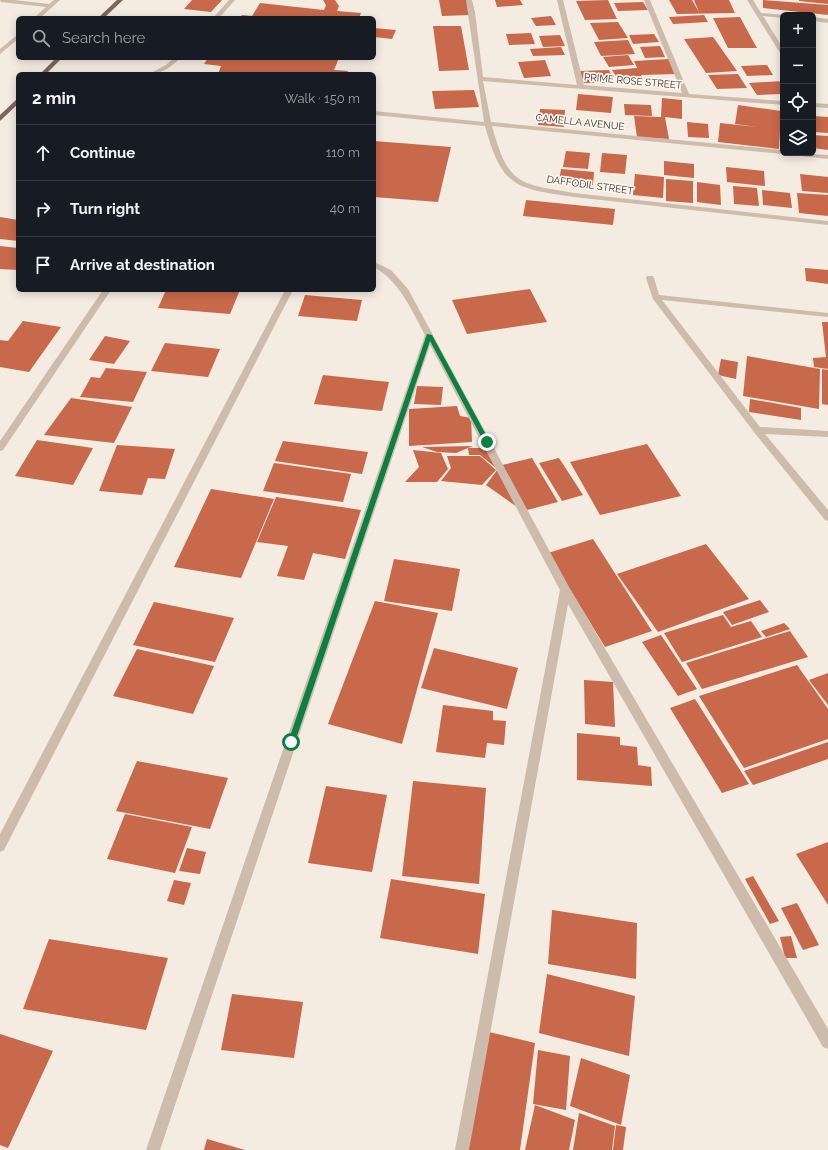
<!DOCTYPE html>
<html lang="en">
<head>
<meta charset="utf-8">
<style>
	:root { --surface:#171b24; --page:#20242c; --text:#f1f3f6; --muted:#9ea1a6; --line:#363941 }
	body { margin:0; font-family:Raleway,sans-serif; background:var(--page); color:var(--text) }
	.controls { position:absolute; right:12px; top:12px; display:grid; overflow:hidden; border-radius:6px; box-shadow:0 2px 10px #0003 }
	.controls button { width:36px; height:36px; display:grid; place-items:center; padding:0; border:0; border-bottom:1px solid var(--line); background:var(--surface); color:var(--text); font:20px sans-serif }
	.stop { position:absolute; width:12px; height:12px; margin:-9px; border:3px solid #0b8043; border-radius:50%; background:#fff }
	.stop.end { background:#0b8043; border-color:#fff; box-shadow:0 1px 4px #0008 }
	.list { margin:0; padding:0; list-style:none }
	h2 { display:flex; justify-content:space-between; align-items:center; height:52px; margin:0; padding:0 16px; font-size:17px }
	h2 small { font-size:13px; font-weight:400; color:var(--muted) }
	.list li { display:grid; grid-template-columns:26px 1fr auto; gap:12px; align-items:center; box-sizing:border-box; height:56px; padding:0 16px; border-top:1px solid var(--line) }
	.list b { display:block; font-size:15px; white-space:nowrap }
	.list em { font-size:13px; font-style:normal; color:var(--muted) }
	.icon { flex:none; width:22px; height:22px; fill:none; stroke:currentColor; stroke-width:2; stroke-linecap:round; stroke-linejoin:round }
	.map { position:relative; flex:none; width:828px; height:1150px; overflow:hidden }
	.search { position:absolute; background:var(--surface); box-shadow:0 2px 10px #0003; left:16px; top:16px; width:360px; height:44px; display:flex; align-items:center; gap:10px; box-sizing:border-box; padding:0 14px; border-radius:6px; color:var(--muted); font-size:15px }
	.panel { position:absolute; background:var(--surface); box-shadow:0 2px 10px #0003; left:16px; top:72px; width:360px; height:220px; border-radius:6px }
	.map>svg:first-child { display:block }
	.building { fill:#c8694b }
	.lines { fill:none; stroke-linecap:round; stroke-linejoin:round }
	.minor { fill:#cdbbac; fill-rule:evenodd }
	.major { fill:#7d675c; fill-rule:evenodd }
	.route { fill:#0b8043 }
	.labels { text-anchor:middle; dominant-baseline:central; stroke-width:3.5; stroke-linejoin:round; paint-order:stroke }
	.far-street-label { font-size:10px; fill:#3b302b; stroke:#fbf5ee }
</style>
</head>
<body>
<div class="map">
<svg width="828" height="1150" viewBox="0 0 828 1150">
	<rect width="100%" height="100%" fill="#f4ebe1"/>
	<!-- building -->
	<g class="building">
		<polygon points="192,0 222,0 211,12 184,9"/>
		<polygon points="323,0 335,0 339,6 337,11 361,13 359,18 240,18 242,15 252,16 260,3 324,10 326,5"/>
		<polygon points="439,0 467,0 470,15 442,16"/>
		<polygon points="495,0 520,0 523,5 497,7"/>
		<polygon points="608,0 617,19 585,20 576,1"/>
		<polygon points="669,0 692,0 699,12 694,0 729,0 735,13 677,14"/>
		<polygon points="763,0 828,5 828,15 763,8"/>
		<polygon points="799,0 828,0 828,4 799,1"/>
		<polygon points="643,2 648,10 618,11 614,3"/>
		<polygon points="704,15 708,22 673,24 669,17"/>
		<polygon points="551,16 556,25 536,26 531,18"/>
		<polygon points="740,17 753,41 757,48 728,48 713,18"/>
		<polygon points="618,22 628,38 599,40 590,23"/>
		<polygon points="433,26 461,26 469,70 439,71"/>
		<polygon points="374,28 396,30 392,39 374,37"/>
		<polygon points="531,33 535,44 509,45 506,34"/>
		<polygon points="654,34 659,42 633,44 629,35"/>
		<polygon points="560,35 565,46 543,47 539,36"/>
		<polygon points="713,37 728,58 737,71 706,73 684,39"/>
		<polygon points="628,40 635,54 601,56 594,42"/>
		<polygon points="660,46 665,57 645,58 640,47"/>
		<polygon points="561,47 565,55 533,56 530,49"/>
		<polygon points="628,55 634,65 609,67 603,57"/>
		<polygon points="208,58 339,58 334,70 348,71 347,74 218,74 221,66 204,64"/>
		<polygon points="669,59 677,74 641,75 643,78 618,80 612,70 637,68 639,72 634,61"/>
		<polygon points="545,60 551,76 524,78 518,62"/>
		<polygon points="767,65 773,75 747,76 741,66"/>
		<polygon points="609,70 615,83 584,83 580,71"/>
		<polygon points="738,74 747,88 717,89 708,75"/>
		<polygon points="783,81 783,94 757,95 749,83"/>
		<polygon points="474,90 479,107 435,109 432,91"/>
		<polygon points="578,94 613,97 611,113 576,110"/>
		<polygon points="662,98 682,100 682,119 665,117 669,139 637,137 634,116 661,117"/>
		<polygon points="624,104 651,105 652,116 625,115"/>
		<polygon points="738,105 781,111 779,149 718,142 720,123 757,127 735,124"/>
		<polygon points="540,109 565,110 564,127 538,125"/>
		<polygon points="813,116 828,117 828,133 813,132"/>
		<polygon points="687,122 708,124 709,138 688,137"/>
		<polygon points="813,135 828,136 828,150 813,148"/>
		<polygon points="374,141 451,147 438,202 374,197"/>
		<polygon points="566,151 590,153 588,169 563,167"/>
		<polygon points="602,153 627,155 625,174 600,172"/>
		<polygon points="664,161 694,164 694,178 664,175"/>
		<polygon points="726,167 764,171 765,186 727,182"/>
		<polygon points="561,169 594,172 593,185 559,182"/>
		<polygon points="635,174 664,177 663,198 633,195"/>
		<polygon points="800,174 828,177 828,193 802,191"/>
		<polygon points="666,179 693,181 693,203 666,201"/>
		<polygon points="697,182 720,185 721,205 697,202"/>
		<polygon points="733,186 757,188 759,206 734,204"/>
		<polygon points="762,190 790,193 792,208 763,205"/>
		<polygon points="797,193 828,195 828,216 799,213"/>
		<polygon points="526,200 615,209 613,225 523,216"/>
		<polygon points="0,217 18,220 18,241 0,239"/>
		<polygon points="0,246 18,248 18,270 0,269"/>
		<polygon points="805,268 828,270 828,284 806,281"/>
		<polygon points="530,289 547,322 467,334 452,300"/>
		<polygon points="166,290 240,290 230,314 158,308"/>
		<polygon points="305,295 362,300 357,321 298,316"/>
		<polygon points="23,321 61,327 29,372 0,367 0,340 8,341"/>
		<polygon points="822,322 828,322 828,369 814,367 813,358 826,357"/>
		<polygon points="105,336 130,341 114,364 89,360"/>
		<polygon points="165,343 220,349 208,377 151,371"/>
		<polygon points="747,356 820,369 819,409 743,396"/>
		<polygon points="721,359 738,362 736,379 718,375"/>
		<polygon points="106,368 147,372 133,402 80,397 91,377 100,378"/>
		<polygon points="822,369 828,370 828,405 822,404"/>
		<polygon points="323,375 389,382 382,411 314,404"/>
		<polygon points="417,386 443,387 441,405 414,404"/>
		<polygon points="71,398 132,407 114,443 44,435"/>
		<polygon points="750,399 801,408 801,420 749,412"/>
		<polygon points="457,406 460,416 471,418 472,442 409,446 409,409"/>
		<polygon points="37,440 93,448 73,485 15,476"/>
		<polygon points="283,441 368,452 362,474 275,461"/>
		<polygon points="647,444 681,496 600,515 570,462"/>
		<polygon points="117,445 175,449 165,479 148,478 142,495 99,491"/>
		<polygon points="473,446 456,453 437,452 422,447"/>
		<polygon points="468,448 488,448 496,468 480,455 469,455"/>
		<polygon points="413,450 441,453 448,469 437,482 405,482 419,467"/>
		<polygon points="447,456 480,456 496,470 482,485 441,481 451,468"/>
		<polygon points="532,458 558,502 527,510 502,465"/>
		<polygon points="559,458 583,495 562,501 539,463"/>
		<polygon points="274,463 351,474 343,502 263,491"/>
		<polygon points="498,469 517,507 486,485"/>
		<polygon points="211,489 274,499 241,578 174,567"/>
		<polygon points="276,497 361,510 345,559 313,553 304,580 277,576 288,546 257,542"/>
		<polygon points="593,539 652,631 605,647 548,553"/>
		<polygon points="706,544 749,599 658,632 617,574"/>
		<polygon points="394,559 460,569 452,611 384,601"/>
		<polygon points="760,600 769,612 732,625 723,612"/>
		<polygon points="375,601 438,613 402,744 328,724"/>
		<polygon points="154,602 234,618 215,662 133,645"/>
		<polygon points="723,615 731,627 751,621 762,637 682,662 664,633"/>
		<polygon points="784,623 790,629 766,637 761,631"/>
		<polygon points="790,631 808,657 702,689 686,663"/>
		<polygon points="661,635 697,689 678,696 642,642"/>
		<polygon points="434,648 518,668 507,709 421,688"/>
		<polygon points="137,649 214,666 193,714 113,696"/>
		<polygon points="797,665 828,709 828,739 744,768 699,696"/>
		<polygon points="828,673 828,705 809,680"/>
		<polygon points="584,680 613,682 615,727 585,724"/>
		<polygon points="695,699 749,784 722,793 670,708"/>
		<polygon points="443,705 493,711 493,720 506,721 504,745 487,743 485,758 436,752"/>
		<polygon points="577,733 620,737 620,745 637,747 638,765 651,767 652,786 577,780"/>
		<polygon points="828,742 828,759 753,785 744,771"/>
		<polygon points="137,761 228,778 210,829 116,811"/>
		<polygon points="413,781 486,788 479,884 402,876"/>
		<polygon points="326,786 387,795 372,872 308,863"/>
		<polygon points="125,814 192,827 175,873 107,859"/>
		<polygon points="828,842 828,905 796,854"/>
		<polygon points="187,848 206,852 200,874 179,871"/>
		<polygon points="753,876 779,921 770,924 745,879"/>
		<polygon points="391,879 485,894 478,954 380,938"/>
		<polygon points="174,880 191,883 184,905 167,901"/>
		<polygon points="797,903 819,945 803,950 781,908"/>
		<polygon points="552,910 637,923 636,979 548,964"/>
		<polygon points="791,936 797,958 785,958 780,937"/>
		<polygon points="49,939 168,958 146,1030 23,1009"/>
		<polygon points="547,974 635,996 629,1056 539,1033"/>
		<polygon points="232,994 303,1002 294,1058 221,1050"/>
		<polygon points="489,1032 535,1043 520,1150 468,1150"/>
		<polygon points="0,1034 53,1051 8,1148 0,1145"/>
		<polygon points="538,1050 570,1056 566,1110 533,1104"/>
		<polygon points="581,1058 630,1075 621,1125 570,1106"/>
		<polygon points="535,1105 575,1120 569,1150 525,1150"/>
		<polygon points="579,1113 615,1126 612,1150 573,1150"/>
		<polygon points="616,1125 626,1127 623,1150 613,1150"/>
		<polygon points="207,1139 245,1150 204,1150"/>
	</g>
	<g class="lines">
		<!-- minor -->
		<g class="minor">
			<polygon points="0,0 14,0 49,4 54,0 60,0 40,18 34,18 46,7 1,2"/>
			<polygon points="229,0 235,0 219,18 213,18"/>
			<path d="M 466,0 L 472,0 L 475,12 L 483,77 L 577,85 L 557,0 L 563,0 L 584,85 L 682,93 L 644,0 L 650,0 L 689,94 L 783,101 L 783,105 L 483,81 L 491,122 L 783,150 L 783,153 L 786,153 L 783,154 L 492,126 C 508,184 517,184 574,193 L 828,221 L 828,225 L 574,197 C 514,188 502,187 485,126 L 374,115 L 374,111 L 484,122 Z"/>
			<polygon points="747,0 753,0 761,13 785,15 783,15 783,18 763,16 783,48 783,55 780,53"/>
			<polygon points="813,17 828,19 828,23 813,21"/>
			<polygon points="18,34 18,39 0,54 0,49"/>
			<path d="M 174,58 L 180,58 C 172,67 161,74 149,74 L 166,65 Z"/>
			<polygon points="813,103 828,104 828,108 813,107"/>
			<polygon points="789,153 828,155 828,159 792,155"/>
			<path d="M 374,262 L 391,270 L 408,289 L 569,587 L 828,1029 L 828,1049 L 823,1047 L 568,604 L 469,1150 L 455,1150 L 560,590 L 430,345 L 160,1150 L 146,1150 L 425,335 C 411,309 400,282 374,267 Z"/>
			<polygon points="647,276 653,276 654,278 659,295 828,313 828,317 662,300 760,427 828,431 828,437 765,434 828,510 828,521 825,520 754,432 653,299 646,278"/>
			<polygon points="103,290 111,290 3,450 0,451 0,441"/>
			<polygon points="285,290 293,290 4,850 0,852 0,834"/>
		</g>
		<!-- major -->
		<g class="major">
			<polygon points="117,0 123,0 104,18 98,18"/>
			<polygon points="56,58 62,58 46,74 40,74"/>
			<polygon points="18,98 18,104 0,121 0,115"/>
		</g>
	</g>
	<!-- route -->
	<polygon class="route" points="427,334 432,335 490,442 487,444 484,442 430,341 295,742 291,746 288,742"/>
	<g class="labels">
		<!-- far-street labels -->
		<g class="far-street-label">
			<text transform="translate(633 81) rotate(5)">PRIME ROSE STREET</text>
			<text transform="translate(580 122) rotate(6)">CAMELLA AVENUE</text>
			<text transform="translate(590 185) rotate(8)">DAFFODIL STREET</text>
		</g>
	</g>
</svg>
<div class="controls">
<button>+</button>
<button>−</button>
<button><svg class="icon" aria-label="locate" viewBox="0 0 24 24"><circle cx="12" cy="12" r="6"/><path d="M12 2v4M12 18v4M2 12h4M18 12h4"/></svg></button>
<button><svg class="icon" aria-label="layers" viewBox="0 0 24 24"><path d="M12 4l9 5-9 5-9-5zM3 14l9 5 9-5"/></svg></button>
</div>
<div class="stop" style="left:291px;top:742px"></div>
<div class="stop end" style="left:487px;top:442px"></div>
<div class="search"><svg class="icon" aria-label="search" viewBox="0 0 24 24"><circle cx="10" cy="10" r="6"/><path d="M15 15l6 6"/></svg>Search here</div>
<section class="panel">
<h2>2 min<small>Walk · 150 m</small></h2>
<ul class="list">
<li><svg class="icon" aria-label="ahead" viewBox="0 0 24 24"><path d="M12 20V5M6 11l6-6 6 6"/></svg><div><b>Continue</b></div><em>110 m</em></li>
<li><svg class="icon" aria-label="right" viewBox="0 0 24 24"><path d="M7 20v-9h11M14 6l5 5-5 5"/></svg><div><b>Turn right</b></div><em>40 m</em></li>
<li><svg class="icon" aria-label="arrive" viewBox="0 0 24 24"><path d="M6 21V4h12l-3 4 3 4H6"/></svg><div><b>Arrive at destination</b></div></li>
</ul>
</section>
</div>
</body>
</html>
